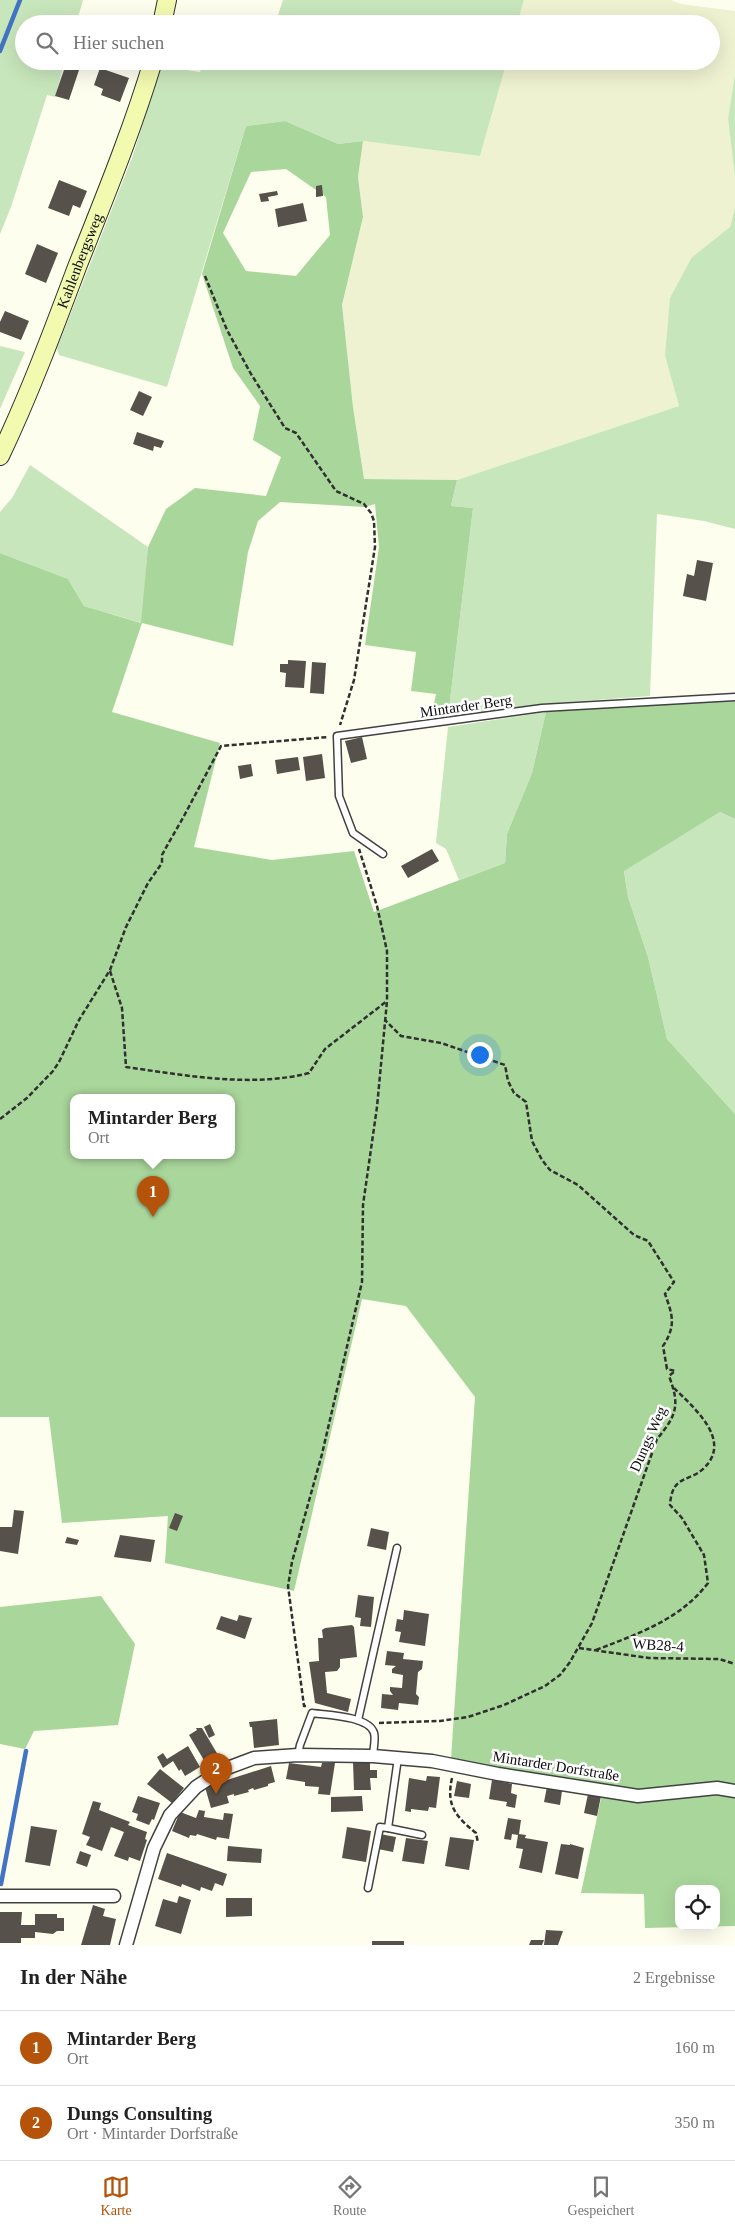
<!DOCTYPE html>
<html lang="de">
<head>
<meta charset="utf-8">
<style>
	:root { --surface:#fff; --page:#f6f6f6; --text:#222; --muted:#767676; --line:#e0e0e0; --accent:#b45309 }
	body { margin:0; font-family:"Times New Roman",serif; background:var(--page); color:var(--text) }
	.controls { position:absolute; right:15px; bottom:15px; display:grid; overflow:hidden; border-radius:10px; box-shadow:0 5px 20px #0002 }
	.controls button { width:45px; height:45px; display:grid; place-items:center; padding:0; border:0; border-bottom:1px solid var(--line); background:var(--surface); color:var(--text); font:25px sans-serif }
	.you { position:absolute; left:479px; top:1054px; width:18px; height:18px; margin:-12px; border:4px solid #fff; border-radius:50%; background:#1a73e8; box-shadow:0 0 0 8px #1a73e833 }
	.badge { display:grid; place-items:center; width:32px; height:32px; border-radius:50%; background:var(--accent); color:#fff; font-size:16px; font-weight:700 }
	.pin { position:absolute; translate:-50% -41px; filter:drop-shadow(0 1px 2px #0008) }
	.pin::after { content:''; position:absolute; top:26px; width:18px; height:15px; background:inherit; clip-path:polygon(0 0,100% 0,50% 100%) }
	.popup { position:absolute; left:70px; top:1094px; width:165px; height:65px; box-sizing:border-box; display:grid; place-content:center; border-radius:10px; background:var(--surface); filter:drop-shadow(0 1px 4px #0005); font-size:16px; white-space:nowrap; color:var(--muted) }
	.popup b { font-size:19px; color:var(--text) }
	.popup::after { content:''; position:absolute; left:50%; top:100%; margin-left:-10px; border:10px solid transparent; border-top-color:var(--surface) }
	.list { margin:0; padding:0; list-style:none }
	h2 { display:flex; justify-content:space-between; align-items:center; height:65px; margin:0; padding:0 20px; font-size:21px }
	h2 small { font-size:16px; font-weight:400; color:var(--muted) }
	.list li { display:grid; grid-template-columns:32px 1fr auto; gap:15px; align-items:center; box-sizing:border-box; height:75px; padding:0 20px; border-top:1px solid var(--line) }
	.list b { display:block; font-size:19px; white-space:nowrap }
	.list p { margin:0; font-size:16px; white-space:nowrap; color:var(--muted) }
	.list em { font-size:16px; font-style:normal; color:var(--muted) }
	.icon { flex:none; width:28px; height:28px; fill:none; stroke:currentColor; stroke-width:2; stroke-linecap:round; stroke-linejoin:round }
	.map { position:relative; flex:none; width:735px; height:1945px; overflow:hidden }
	.search { position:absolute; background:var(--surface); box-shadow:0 5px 20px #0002; left:15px; right:15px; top:15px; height:55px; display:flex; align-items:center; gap:12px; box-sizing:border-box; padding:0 18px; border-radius:28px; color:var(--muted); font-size:19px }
	.sheet { height:215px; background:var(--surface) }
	nav { display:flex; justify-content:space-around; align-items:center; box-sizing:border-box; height:70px; border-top:1px solid var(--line); background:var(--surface); font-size:14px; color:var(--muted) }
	nav a { display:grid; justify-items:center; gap:2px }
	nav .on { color:var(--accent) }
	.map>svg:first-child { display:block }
	.farmland { fill:#eef2d1 }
	.green { fill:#c8e6bb }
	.forest { fill:#a9d69b; fill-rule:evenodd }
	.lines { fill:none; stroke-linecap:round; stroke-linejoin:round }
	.stream { stroke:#4374c4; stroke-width:4.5 }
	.building { fill:#56514b }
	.lane-casing { stroke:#414141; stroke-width:9 }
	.street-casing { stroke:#414141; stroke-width:15 }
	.secondary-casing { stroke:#303030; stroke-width:20 }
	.path { stroke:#303030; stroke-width:2.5; stroke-dasharray:5 2.5; stroke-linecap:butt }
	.lane { stroke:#fff; stroke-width:6 }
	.street { stroke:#fff; stroke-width:12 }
	.secondary { stroke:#f1faaf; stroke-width:18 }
	.labels { text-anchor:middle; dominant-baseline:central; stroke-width:5; stroke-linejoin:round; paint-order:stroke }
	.street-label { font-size:15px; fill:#0e0e0e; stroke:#fff }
</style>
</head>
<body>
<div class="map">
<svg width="735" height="1945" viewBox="0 0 735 1945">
	<rect width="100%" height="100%" fill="#fefeef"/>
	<!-- farmland -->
	<polygon class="farmland" points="524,0 671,0 681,4 735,11 735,74 728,119 735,177 735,208 730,227 692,257 665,356 679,406 457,480 364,479 353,407 342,305 363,217 358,177 363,141 480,156 507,61 711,61 711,24 517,24"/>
	<!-- green -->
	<g class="green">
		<polygon points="0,0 83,0 76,24 24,24 24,61 65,61 55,97 47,95 11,207 0,234"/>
		<polygon points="283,0 524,0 517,24 275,24"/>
		<polygon points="203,61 507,61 480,156 363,141 338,144 285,121 246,126 167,387 59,355 57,348 132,158 161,66 200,72"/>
		<polygon points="735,74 735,177 728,119"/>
		<polygon points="735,208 735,529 704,521 657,514 650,696 542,704 448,717 473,508 451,506 457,480 679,406 665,356 670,298 692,257 730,227"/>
		<polygon points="0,346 25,352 0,409"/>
		<polygon points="30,465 148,547 142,623 84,606 68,579 0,553 0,512 12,498"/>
		<polygon points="546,712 532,773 507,834 505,863 459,880 446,849 436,843 448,727"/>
		<polygon points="720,812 735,819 735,1114 667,1039 648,957 628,897 624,870"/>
	</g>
	<!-- forest -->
	<g class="forest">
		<path d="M 285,121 L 338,144 L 363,141 L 358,177 L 363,217 L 342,305 L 353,407 L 364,479 L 457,480 L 451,506 L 473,508 L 448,717 L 431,718 L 436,694 L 411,691 L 416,652 L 365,645 L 379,547 L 375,504 L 364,507 L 280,502 L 258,521 L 248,552 L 233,646 L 142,623 L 112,712 L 220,743 L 194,847 L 272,860 L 354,851 L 374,912 L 505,863 L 507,834 L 532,773 L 546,712 L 650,704 L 735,701 L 735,819 L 720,812 L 624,871 L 628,897 L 648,957 L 667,1039 L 735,1114 L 735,1926 L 645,1928 L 644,1894 L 581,1893 L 602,1794 L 451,1759 L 475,1397 L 406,1306 L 362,1299 L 294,1591 L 165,1563 L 168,1516 L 62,1523 L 49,1417 L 0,1417 L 0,553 L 68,579 L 84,606 L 141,623 L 148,547 L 166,509 L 195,488 L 266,496 L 281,457 L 253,440 L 260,406 L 233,368 L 202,274 L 246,126 ZM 286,169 L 326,197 L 330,235 L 296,276 L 246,271 L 223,233 L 251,172 ZM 74,1098 L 232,1098 L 232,1156 L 74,1156 ZM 679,1889 L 716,1889 L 716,1926 L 679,1926 Z"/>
		<polygon points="101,1596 135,1644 118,1725 34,1731 25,1749 0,1744 0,1607"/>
	</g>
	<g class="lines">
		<!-- stream -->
		<g class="stream">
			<polyline points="0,51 20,0"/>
			<polyline points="1,1884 26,1751"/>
		</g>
	</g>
	<!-- building -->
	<g class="building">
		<polygon points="67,61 82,61 69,100 55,96"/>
		<polygon points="100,68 129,78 120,102 101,95 103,89 94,85"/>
		<polygon points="59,180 87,191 80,208 73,205 69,216 48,208"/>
		<polygon points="322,185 323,196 316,197 316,186"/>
		<polygon points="277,191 278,195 268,197 269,201 261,202 259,194"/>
		<polygon points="303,203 307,221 278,227 275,209"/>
		<polygon points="37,244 58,253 46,283 25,274"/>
		<polygon points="5,311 29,321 21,340 0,332 0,322"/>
		<polygon points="139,391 152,397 143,416 130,410"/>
		<polygon points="137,432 164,441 161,448 154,446 153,451 133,444"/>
		<polygon points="697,560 713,563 706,601 683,596 687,574 694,576"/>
		<polygon points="288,660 306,661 304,688 285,687 286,673 280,672 280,664 288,664"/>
		<polygon points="312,662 326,663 324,694 310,693"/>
		<polygon points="362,737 367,759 351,763 345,741"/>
		<polygon points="322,754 325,778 306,781 303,757"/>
		<polygon points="298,757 300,770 277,774 275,760"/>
		<polygon points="251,764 253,776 240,779 238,766"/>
		<polygon points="432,849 439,861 408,878 401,866"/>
		<polygon points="14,1510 24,1511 18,1554 0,1551 0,1527 12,1527"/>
		<polygon points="175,1513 183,1516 177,1531 169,1528"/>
		<polygon points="371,1528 389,1532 386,1550 367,1546"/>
		<polygon points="120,1535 155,1540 151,1562 114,1557"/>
		<polygon points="67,1537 79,1540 77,1545 65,1543"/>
		<polygon points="358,1595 374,1597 371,1627 360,1626 361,1618 355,1617"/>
		<polygon points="404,1610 429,1614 425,1646 399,1642 401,1632 395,1631 397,1619 403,1620"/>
		<polygon points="239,1615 252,1618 245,1639 216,1629 221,1616 237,1621"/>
		<polygon points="352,1625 354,1627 357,1657 340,1659 340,1667 337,1671 325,1672 327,1693 351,1699 348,1712 315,1703 309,1662 319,1661 318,1638 323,1638 322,1630 325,1628"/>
		<polygon points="387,1651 404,1653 403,1659 423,1661 422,1669 418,1672 416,1694 419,1697 418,1705 399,1703 398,1710 381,1708 382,1694 393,1695 390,1691 390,1687 402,1688 403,1675 392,1673 392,1669 396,1666 385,1665"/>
		<polygon points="277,1719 279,1745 254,1748 252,1727 250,1727 249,1722"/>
		<polygon points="210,1724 215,1735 209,1738 204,1727"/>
		<polygon points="196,1728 202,1728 221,1760 208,1767 189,1735 197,1730"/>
		<polygon points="188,1746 200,1767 185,1776 181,1769 179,1771 173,1761 163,1768 157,1757 163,1753 167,1759"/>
		<polygon points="353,1762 370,1762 370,1770 377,1770 377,1778 370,1778 371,1790 354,1790"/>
		<polygon points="289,1763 321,1767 322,1763 335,1763 330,1795 318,1794 319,1787 305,1786 305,1782 286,1779"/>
		<polygon points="271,1766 275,1782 268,1784 268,1786 254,1790 253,1788 248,1790 249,1792 234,1796 234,1794 227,1796 229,1803 211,1808 205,1787"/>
		<polygon points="160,1769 184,1788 172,1803 147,1784"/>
		<polygon points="427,1776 440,1777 436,1808 429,1807 428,1811 411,1809 411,1812 405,1811 409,1778 426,1781"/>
		<polygon points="492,1780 512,1784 511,1793 517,1795 515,1808 506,1806 507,1802 489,1799"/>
		<polygon points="457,1781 471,1784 469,1798 454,1796"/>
		<polygon points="547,1787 562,1791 560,1805 544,1802"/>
		<polygon points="588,1794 601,1796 597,1816 584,1813"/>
		<polygon points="138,1796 160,1803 154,1820 152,1819 149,1825 136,1820 138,1814 132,1812"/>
		<polygon points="362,1796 363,1811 331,1812 331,1797"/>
		<polygon points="93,1801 101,1803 99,1810 130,1822 128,1825 147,1832 145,1839 147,1840 140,1861 129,1857 128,1861 114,1856 124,1832 111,1827 102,1851 86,1845 90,1837 82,1834"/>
		<polygon points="199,1810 205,1811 204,1817 223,1820 224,1813 233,1814 229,1839 217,1837 216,1840 197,1834 196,1836 190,1835 189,1838 172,1831 180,1812 196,1818"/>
		<polygon points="508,1818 521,1820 519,1834 526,1835 525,1838 548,1842 542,1873 519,1868 523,1849 516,1848 518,1835 512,1834 511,1840 504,1839"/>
		<polygon points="31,1826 57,1830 50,1866 25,1862"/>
		<polygon points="347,1827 371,1831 366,1862 342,1858"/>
		<polygon points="380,1834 396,1837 393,1852 378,1849"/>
		<polygon points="450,1837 474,1840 469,1870 445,1866"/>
		<polygon points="406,1838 428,1841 424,1864 402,1861"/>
		<polygon points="561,1844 570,1845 570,1844 584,1848 578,1879 555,1874"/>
		<polygon points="228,1846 262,1849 261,1863 227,1861"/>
		<polygon points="80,1851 91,1855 87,1867 76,1863"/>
		<polygon points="167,1853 227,1874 223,1886 215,1883 212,1891 201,1887 200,1891 182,1884 181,1887 158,1879"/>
		<polygon points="179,1896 191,1900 181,1934 155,1926 163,1899 177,1903"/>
		<polygon points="226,1898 252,1898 252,1916 226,1917"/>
		<polygon points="93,1905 105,1909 103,1916 116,1919 110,1945 81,1945"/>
		<polygon points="0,1912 22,1912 21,1925 35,1925 35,1914 57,1914 57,1918 64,1918 64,1931 57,1931 53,1934 35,1932 35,1938 21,1938 21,1943 0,1943"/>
		<polygon points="546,1930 563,1931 558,1945 544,1945"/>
		<polygon points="531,1940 544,1940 542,1945 529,1945"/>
		<rect x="372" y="1941" width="32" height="4"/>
	</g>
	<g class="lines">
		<!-- lane casing -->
		<g class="lane-casing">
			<g id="lane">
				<polyline points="383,854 353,833 339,796 337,736 542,708 735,697"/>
				<polyline points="358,1720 397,1548"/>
				<path d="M 298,1755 L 300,1745 L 312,1713 C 327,1715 369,1716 374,1733 C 376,1739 373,1750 373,1756"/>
				<polyline points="388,1828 422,1835"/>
				<polyline points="368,1888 380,1827 388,1828 398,1758"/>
			</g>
		</g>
		<!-- street casing -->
		<g class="street-casing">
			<g id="street">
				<polyline points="0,1896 114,1896"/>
				<polyline points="126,1945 154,1848 170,1815 196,1787 222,1770 254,1758 298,1755 373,1756 432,1761 498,1774 638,1796 717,1788 735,1791"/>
			</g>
		</g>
		<!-- secondary casing -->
		<g class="secondary-casing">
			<g id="secondary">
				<polyline points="162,24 167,0"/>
				<path id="s1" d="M 0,456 C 29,395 53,331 77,267 C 104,199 132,131 153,61"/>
			</g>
		</g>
		<!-- path -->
		<g class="path">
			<polyline points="205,276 227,330 251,374 285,428 296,433 336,491 364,504 371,513 374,521 375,547 354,680 340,725"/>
			<path d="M 110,971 L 122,1008 L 126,1067 C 183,1075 252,1088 309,1073 L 325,1049 L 387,1001"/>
			<polyline points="0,1119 27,1098 53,1071 59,1062 79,1020 110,970 126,927 148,883 162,863 162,855 168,844 184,816 221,746 328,737"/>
			<polyline points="579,1648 649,1658 719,1659 735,1664"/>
			<path d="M 596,1650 C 637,1634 680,1620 708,1583 L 704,1555 L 682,1518 L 670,1505 C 672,1474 689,1483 704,1468 C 733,1440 693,1407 674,1388"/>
			<polyline points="306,1706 304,1706 288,1586 292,1562 322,1454 362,1282 363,1205 377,1107 387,1001 387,951 377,906 359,849"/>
			<path d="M 379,1723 L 440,1721 L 468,1717 L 504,1705 L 545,1686 L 560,1675 L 570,1662 L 592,1623 L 657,1439 C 677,1415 680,1405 669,1376 L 675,1371 L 667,1369 L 663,1346 C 676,1326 673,1316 665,1294 L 674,1282 L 648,1241 L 634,1235 L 578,1185 L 550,1170 L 542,1160 L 532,1141 L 526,1102 L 514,1093 L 508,1081 L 505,1065 L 441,1043 L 401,1036 L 385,1020"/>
			<path d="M 452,1778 C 446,1805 455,1816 476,1833 L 478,1843"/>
		</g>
		<!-- lane -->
		<use href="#lane" class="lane"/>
		<!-- street -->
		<use href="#street" class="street"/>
		<!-- secondary -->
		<use href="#secondary" class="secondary"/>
	</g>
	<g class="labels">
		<!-- street labels -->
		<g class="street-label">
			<text stroke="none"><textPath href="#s1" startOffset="211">Kahlenbergsweg</textPath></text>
			<text transform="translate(466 706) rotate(-8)">Mintarder Berg</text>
			<text transform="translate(648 1439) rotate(-66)">Dungs Weg</text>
			<text transform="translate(658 1645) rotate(4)">WB28-4</text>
			<text transform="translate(556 1766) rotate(9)">Mintarder Dorfstraße</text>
		</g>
	</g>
</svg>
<div class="controls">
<button><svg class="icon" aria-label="locate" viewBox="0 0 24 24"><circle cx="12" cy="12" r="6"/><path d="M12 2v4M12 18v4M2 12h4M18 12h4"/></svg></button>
</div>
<div class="you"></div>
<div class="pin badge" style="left:153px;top:1217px">1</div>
<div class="popup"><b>Mintarder Berg</b>Ort</div>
<div class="pin badge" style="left:216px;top:1794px">2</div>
<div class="search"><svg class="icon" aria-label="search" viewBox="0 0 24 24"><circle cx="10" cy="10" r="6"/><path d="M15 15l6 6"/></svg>Hier suchen</div>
</div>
<section class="sheet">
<h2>In der Nähe<small>2 Ergebnisse</small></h2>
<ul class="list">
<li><span class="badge">1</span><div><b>Mintarder Berg</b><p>Ort</p></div><em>160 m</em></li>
<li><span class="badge">2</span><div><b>Dungs Consulting</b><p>Ort · Mintarder Dorfstraße</p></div><em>350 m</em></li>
</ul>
</section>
<nav>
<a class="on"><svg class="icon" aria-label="map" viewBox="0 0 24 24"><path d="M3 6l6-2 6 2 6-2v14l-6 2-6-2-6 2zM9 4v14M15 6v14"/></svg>Karte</a>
<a><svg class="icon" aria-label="directions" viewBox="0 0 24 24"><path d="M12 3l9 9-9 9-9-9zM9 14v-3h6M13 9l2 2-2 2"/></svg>Route</a>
<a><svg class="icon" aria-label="saved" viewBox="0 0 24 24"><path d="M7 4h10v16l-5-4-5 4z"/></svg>Gespeichert</a>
</nav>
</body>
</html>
